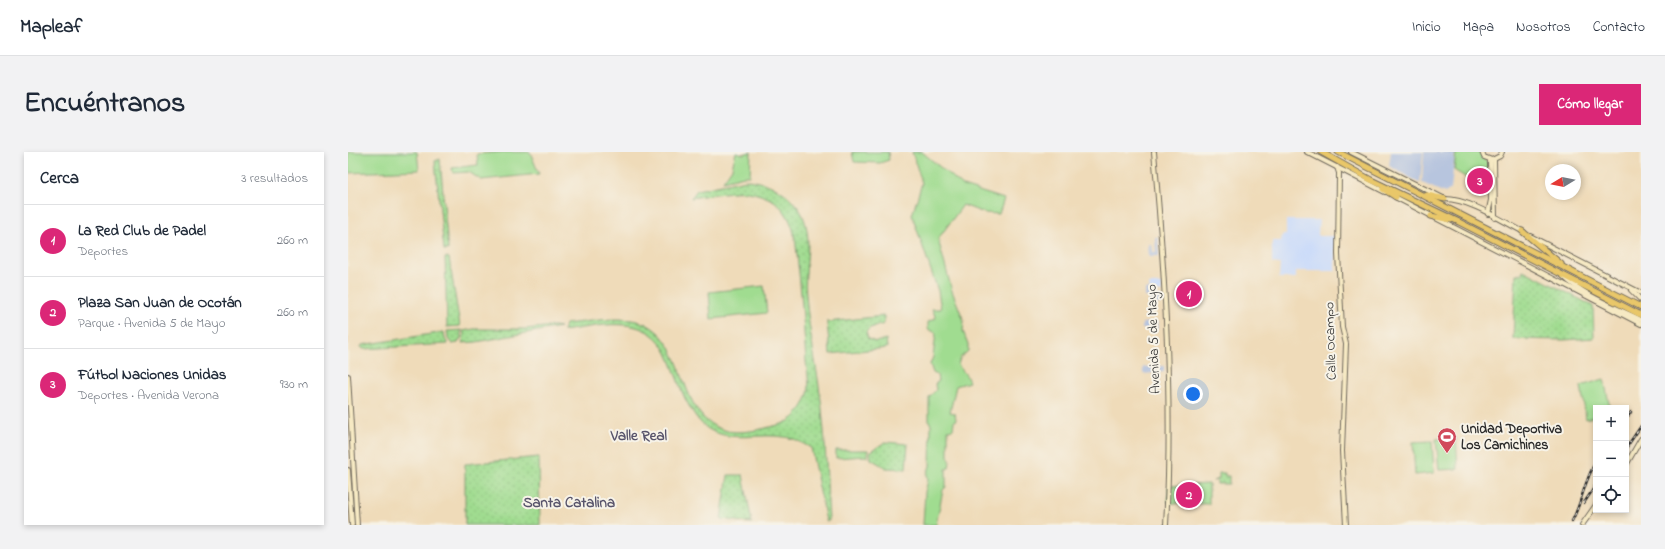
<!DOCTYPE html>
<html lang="es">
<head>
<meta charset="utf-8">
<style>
	:root { --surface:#fff; --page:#f2f2f3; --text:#1f2937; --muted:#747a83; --line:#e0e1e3; --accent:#db2777 }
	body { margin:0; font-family:"Indie Flower",sans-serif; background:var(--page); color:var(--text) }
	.controls { position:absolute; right:12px; bottom:12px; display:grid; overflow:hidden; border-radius:0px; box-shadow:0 2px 6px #0003 }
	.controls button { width:36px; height:36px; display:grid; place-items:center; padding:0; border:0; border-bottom:1px solid var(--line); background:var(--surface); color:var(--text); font:20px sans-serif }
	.compass { position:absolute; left:1197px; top:12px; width:36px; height:36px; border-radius:50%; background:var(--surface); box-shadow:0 2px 6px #0003; rotate:260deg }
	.you { position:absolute; left:845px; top:242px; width:14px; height:14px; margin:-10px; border:3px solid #fff; border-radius:50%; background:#1a73e8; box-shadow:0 0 0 6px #1a73e833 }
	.badge { display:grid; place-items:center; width:26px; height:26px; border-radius:50%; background:var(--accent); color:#fff; font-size:13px; font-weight:700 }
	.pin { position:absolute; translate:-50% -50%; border:2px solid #fff; box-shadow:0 1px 4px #0006 }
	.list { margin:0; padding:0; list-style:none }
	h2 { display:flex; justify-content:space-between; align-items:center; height:52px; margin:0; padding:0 16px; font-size:17px }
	h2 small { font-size:13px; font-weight:400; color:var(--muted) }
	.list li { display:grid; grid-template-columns:26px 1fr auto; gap:12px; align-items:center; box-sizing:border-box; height:72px; padding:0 16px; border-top:1px solid var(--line) }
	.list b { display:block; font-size:15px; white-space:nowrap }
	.list p { margin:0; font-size:13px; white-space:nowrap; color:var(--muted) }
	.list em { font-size:13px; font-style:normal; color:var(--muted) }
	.icon { flex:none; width:22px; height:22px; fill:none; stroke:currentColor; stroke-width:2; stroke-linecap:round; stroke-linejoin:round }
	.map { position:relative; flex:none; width:1293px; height:373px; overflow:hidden; border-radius:0px }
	header { display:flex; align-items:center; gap:24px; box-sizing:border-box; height:56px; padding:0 20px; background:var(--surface); border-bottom:1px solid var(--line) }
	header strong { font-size:19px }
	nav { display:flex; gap:22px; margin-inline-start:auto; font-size:14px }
	.intro { display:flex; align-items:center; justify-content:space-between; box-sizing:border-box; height:96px; padding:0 24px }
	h1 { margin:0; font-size:28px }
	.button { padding:10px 18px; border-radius:0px; background:var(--accent); color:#fff; font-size:14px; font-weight:700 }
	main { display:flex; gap:24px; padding:0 24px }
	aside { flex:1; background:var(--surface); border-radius:0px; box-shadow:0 2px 6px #0003 }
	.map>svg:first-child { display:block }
	.built { fill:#cbdbf9 }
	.industrial { fill:#b7c5de }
	.grass { fill:url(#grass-dots); stroke:#66845e }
	.park { fill:#a0dc90; stroke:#66845e }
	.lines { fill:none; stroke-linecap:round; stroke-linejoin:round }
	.secondary-casing { stroke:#70695d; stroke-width:6 }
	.highway-casing { stroke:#70695d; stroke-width:7 }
	.secondary { stroke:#f6e9c3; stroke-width:4 }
	.highway { stroke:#e9c769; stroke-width:5 }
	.rail-casing { stroke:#2b2b2b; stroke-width:2.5 }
	.rail { stroke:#f7f3e8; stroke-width:1; stroke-dasharray:3; stroke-linecap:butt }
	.labels { text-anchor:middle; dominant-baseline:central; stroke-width:4; stroke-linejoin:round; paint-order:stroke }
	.street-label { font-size:14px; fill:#2b2b2b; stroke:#f7f3e8 }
	.poi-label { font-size:14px; font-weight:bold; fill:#2b2b2b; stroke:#f7f3e8; text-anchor:start }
	.neighbourhood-label { font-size:15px; font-weight:bold; fill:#58546b; stroke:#f7f3e8 }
</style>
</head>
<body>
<header>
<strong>Mapleaf</strong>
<nav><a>Inicio</a><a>Mapa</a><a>Nosotros</a><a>Contacto</a></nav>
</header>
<div class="intro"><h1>Encuéntranos</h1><a class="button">Cómo llegar</a></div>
<main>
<aside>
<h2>Cerca<small>3 resultados</small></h2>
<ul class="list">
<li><span class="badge">1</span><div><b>La Red Club de Padel</b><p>Deportes</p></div><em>260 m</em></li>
<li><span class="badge">2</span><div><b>Plaza San Juan de Ocotán</b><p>Parque · Avenida 5 de Mayo</p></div><em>260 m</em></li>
<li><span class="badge">3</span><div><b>Fútbol Naciones Unidas</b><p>Deportes · Avenida Verona</p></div><em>930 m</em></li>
</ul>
</aside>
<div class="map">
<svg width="1293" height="373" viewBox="0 0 1293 373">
	<defs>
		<pattern id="grass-dots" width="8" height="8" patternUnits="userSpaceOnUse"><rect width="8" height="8" fill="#a0dc90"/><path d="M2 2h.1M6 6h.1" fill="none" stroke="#8abd7c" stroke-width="1.8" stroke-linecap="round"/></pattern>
	</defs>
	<rect width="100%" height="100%" fill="#f7f3e8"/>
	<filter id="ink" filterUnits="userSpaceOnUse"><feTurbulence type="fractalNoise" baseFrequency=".025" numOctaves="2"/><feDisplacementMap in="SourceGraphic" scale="8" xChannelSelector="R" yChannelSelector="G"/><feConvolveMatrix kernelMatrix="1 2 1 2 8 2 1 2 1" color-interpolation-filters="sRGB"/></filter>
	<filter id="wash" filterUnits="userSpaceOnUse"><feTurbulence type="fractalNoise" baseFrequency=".012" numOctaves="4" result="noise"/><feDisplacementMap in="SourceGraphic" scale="16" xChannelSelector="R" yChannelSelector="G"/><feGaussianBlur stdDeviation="0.9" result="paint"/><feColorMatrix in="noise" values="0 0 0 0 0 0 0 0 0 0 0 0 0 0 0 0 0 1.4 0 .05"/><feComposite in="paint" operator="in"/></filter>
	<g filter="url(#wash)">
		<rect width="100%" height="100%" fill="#efdbb9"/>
		<!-- built -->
		<g class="built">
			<polygon points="938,68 971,68 970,84 988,84 987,116 988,119 948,119 948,126 931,126 932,112 924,111 924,89 933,89 934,83 938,83"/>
			<polygon points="801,132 814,132 814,140 802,140"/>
		</g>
		<!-- industrial -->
		<g class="industrial">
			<polygon points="1043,0 1075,0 1072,31 1041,14"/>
			<polygon points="1076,0 1107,0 1103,37 1097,41 1074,31"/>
			<polygon points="807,85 810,85 811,104 801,104 800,92 803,92 804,100 808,100"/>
			<polygon points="802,137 802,145 812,145 812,152 801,151 801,145 797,145 797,138"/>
			<polygon points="810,170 810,177 794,177 794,171"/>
			<polygon points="816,214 816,220 795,222 795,215"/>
		</g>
		<!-- grass -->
		<g class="grass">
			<polygon points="92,7 100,97 100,98 96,98 87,9"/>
			<path d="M 398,28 C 419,29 442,40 453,60 C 467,86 455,116 458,143 C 461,182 470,219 474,257 C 478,294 479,332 481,369 L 478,369 L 463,296 C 454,291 446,286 436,285 C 411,281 387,290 364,279 C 353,274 345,261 340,252 C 331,236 327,218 319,201 C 298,160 252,174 215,179 L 217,172 C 240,170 276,162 298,172 C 342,194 328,264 376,278 C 392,283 414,277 430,273 C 446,270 455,257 460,242 C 462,233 459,219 458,209 C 456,180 454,150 451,121 C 449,108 449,95 446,82 C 444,70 436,56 426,49 C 419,45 408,41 400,40 C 387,38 357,44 343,46 L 349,38 Z"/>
			<polygon points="99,105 101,106 112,174 99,175 97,106"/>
			<polygon points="1175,118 1245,154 1246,186 1216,188 1165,187 1168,122 1174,122"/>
			<polygon points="536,164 536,172 522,176 518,180 520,187 528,190 538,187 539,196 482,202 479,170"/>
			<polygon points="206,174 212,175 128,190 114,191 116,185 115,179 126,177 177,177"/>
			<polygon points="113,178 113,186 110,191 104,192 100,187 99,179"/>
			<polygon points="96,180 97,187 100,192 15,197 13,195 14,193"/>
			<polygon points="537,290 560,292 558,317 538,316 523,307 522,300"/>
			<polygon points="191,305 192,373 117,373 117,312"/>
			<polygon points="871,321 877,321 877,324 881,324 881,332 869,332 869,328 865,329 871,327"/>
			<polygon points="380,323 395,323 404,371 373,367"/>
		</g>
		<!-- park -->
		<g class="park">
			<polygon points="0,0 69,0 71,18 0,21"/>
			<polygon points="156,0 182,0 191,22 133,28 121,20 105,21 104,16 130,13 129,2"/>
			<polygon points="388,0 395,2 403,0 402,24 396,24 375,29 384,16"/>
			<polygon points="504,0 540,0 541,8 532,11 506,10"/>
			<polygon points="564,0 574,0 615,34 656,47 651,62 636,61 615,53 590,87 604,139 616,169 615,179 620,192 620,199 612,206 610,213 618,223 621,230 608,234 602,260 607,261 608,268 606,269 605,277 600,278 600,304 602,308 601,316 598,317 598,335 595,338 588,373 575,373 577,340 580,328 579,322 582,314 583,273 581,269 581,245 588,238 587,232 590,230 589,223 585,221 582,212 585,205 588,181 580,177 580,170 588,166 584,157 593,157 590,139 564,63 574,31"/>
			<polygon points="1108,0 1132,0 1135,6 1140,10 1141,40 1106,18"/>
			<polygon points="416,134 419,161 363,167 361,140"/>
			<polygon points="1256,227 1262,256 1248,256 1248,264 1238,267 1233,234"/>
			<polygon points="1108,286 1110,317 1091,318 1088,287"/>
			<polygon points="1084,289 1086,321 1067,323 1065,290"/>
			<polygon points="488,298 520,298 520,305 517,304 488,306"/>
			<polygon points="861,332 861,352 820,351 820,334"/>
		</g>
	</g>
	<g filter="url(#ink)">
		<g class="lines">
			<!-- secondary casing -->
			<g class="secondary-casing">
				<g id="secondary">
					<path d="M 806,0 C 817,122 825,250 818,373"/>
					<polyline points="959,0 1037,40"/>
					<path d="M 1003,0 L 1097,47 C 1122,47 1154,69 1176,80"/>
					<polyline points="1134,0 1136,5 1144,8 1152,4 1154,0"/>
					<polyline points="1146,8 1147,66"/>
					<polyline points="989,15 991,21 990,102 994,175 998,192 994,299 998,373"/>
					<polyline points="1047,45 1293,172"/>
					<polyline points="1140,62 1143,48 1142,8"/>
					<polyline points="1182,84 1293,141"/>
					<path d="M 1215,124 C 1236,144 1267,155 1293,168"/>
					<polyline points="1283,138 1293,148"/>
					<polyline points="0,224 9,373"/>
					<polyline points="1278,313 1293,287"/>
					<polyline points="0,318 4,373"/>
					<polyline points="1234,373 1248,353"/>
				</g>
			</g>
			<!-- highway casing -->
			<g class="highway-casing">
				<g id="highway">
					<polyline points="973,0 1023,28 1111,70 1293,163"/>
					<polyline points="990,0 1293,155"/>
					<polyline points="1035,37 1048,45"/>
					<polyline points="1079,43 1097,47"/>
					<polyline points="1083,64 1103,68"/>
					<polyline points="1174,79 1213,112"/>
				</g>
			</g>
			<!-- secondary -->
			<use href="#secondary" class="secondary"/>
			<!-- highway -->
			<use href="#highway" class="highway"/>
			<!-- rail casing -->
			<g class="rail-casing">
				<g id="rail">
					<polyline points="1278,267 1283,260"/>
					<polyline points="1278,296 1293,274"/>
					<polyline points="1236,351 1248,333"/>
					<path d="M 1224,369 C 1234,350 1237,326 1248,310"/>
				</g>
			</g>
			<!-- rail -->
			<use href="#rail" class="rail"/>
		</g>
	</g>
	<!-- icons -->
	<defs>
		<g id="stadium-pin" transform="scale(1)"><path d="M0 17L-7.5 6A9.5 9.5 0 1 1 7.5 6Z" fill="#d1495b" stroke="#f7f3e8"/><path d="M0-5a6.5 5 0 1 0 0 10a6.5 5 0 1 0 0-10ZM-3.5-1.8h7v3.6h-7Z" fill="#fff"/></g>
	</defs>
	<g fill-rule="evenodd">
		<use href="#stadium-pin" x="1099" y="285"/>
	</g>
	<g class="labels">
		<!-- street labels -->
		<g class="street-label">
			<text transform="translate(806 187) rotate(-92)">Avenida 5 de Mayo</text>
			<text transform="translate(983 189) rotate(-92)">Calle Ocampo</text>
		</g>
		<!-- poi labels -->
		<g class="poi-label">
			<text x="1113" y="277">Unidad Deportiva<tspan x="1113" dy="16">Los Camichines</tspan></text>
		</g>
		<!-- neighbourhood labels -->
		<g class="neighbourhood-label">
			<text x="291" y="284">Valle Real</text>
			<text x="221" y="351">Santa Catalina</text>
		</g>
	</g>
</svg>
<div class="controls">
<button>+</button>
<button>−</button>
<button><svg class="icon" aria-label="locate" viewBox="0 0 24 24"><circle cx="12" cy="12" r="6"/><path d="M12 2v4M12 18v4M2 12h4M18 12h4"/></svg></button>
</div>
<svg class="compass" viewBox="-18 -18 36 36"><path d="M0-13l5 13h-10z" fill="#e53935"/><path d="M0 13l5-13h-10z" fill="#747a83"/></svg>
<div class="you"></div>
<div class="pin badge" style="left:841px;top:142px">1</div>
<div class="pin badge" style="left:841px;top:343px">2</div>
<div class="pin badge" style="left:1132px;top:29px">3</div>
</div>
</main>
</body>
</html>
